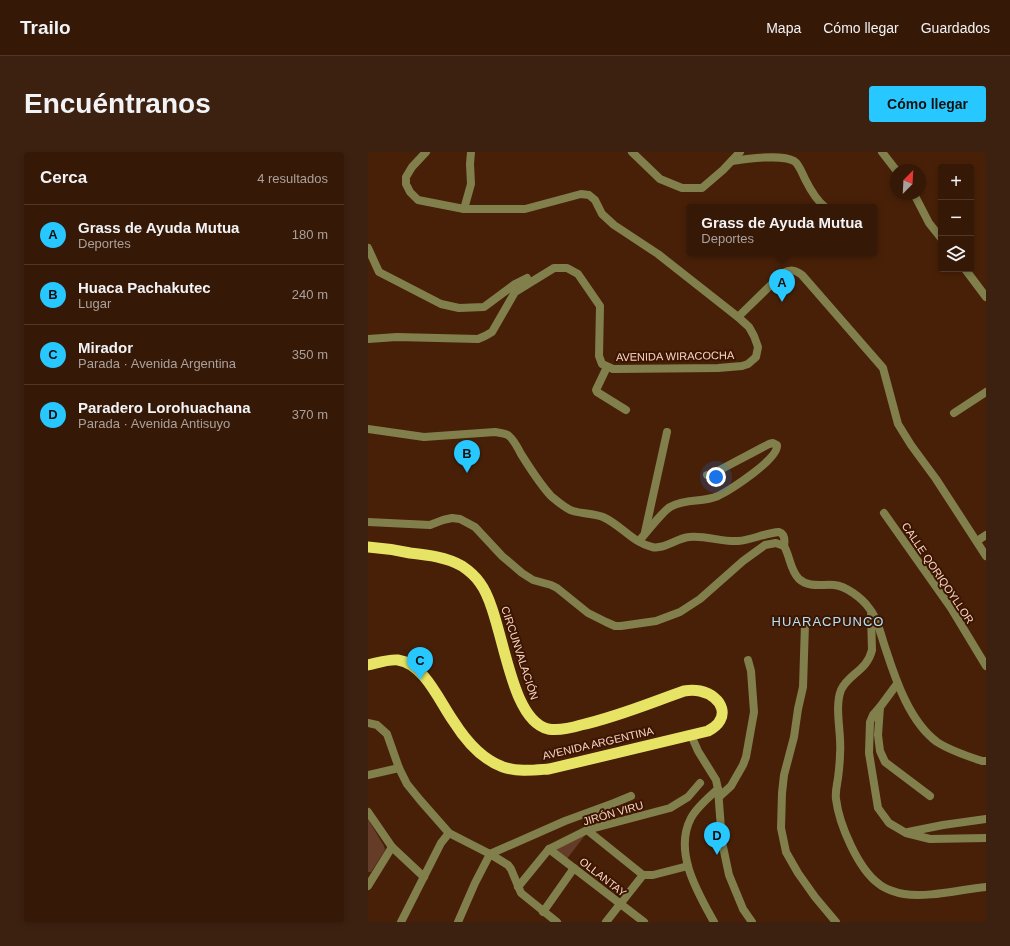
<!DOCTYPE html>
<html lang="es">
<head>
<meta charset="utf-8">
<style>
	:root { --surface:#361806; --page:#3d2110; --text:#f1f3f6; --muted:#aaa09b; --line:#503728; --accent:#27c8ff }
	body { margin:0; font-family:Arial,sans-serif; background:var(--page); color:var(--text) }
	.controls { position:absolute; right:12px; top:12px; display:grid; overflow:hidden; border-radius:4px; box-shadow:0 2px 6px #0003 }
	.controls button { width:36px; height:36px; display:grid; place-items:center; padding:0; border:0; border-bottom:1px solid var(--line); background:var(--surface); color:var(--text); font:20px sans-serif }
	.compass { position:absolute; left:522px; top:12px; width:36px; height:36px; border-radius:50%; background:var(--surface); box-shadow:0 2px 6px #0003; rotate:24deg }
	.you { position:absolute; left:348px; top:325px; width:14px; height:14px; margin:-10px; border:3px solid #fff; border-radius:50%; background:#1a73e8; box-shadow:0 0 0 6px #1a73e833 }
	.badge { display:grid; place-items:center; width:26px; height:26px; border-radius:50%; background:var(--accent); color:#111; font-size:13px; font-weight:700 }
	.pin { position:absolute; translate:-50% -33px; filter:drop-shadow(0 1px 2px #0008) }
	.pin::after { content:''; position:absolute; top:21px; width:14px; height:12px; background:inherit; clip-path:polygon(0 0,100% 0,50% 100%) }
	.popup { position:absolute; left:319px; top:52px; width:190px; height:52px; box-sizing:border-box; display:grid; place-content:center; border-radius:4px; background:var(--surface); filter:drop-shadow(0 1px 3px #0005); font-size:13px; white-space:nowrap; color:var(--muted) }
	.popup b { font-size:15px; color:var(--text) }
	.popup::after { content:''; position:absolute; left:50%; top:100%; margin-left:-8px; border:8px solid transparent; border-top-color:var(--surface) }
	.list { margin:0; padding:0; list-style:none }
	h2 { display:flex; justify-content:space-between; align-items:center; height:52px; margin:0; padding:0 16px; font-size:17px }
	h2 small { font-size:13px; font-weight:400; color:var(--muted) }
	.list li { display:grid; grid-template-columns:26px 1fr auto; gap:12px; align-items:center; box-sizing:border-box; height:60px; padding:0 16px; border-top:1px solid var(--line) }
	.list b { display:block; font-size:15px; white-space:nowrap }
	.list p { margin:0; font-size:13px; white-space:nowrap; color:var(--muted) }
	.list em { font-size:13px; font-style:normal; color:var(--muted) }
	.icon { flex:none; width:22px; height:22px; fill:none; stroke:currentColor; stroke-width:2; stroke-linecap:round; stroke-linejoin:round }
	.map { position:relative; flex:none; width:618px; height:770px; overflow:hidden; border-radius:4px }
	header { display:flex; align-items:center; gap:24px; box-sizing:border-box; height:56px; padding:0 20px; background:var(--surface); border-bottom:1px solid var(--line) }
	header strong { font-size:19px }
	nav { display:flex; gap:22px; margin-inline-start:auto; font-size:14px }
	.intro { display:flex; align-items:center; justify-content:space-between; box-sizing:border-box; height:96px; padding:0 24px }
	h1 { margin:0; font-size:28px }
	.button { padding:10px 18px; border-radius:4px; background:var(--accent); color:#111; font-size:14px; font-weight:700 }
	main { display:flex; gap:24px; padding:0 24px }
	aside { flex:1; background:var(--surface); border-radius:4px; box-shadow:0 2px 6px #0003 }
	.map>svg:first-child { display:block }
	.green { fill:#643c28 }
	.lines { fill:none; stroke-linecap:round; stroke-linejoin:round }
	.minor { stroke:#81804c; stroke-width:8 }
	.tertiary { stroke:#81804c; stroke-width:8 }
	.trunk { stroke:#e7e465; stroke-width:11 }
	.labels { text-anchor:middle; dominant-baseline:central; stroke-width:4; stroke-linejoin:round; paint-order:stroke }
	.street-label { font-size:11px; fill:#f7d5c5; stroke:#3c1500 }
	.quarter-label { font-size:13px; letter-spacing:1px; fill:#b0e2f9; stroke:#3c1500 }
</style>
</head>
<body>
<header>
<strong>Trailo</strong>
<nav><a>Mapa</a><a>Cómo llegar</a><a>Guardados</a></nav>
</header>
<div class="intro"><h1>Encuéntranos</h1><a class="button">Cómo llegar</a></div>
<main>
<aside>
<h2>Cerca<small>4 resultados</small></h2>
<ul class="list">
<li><span class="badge">A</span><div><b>Grass de Ayuda Mutua</b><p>Deportes</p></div><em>180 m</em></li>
<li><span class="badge">B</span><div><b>Huaca Pachakutec</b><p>Lugar</p></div><em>240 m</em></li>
<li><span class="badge">C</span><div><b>Mirador</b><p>Parada · Avenida Argentina</p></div><em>350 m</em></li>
<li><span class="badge">D</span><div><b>Paradero Lorohuachana</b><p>Parada · Avenida Antisuyo</p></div><em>370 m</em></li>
</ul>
</aside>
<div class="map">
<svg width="618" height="770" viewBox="0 0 618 770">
	<rect width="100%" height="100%" fill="#482008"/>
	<!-- green -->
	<g class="green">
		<polygon points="0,667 16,694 17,698 3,720 0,720"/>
		<polygon points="218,682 198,708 187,696"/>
	</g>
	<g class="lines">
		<!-- minor -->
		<g class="minor">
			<polyline points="264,0 292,27 314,36 334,36 355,18 372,0"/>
			<polyline points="514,0 528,18"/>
			<path d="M 364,9 C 377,7 414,2 426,9 C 431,12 434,21 437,27 C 442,37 448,48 457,55"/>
			<polyline points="546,42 561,71 573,86"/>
			<polyline points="96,57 103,32 102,12 103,0"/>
			<polyline points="0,96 11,120 73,152 91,156 116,155 147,132 159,126"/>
			<polyline points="597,117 618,145"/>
			<path d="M 370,165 L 415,121 C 423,117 427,118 434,123 L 515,216 L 530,272 L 543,293 L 568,327 L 618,404"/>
			<polyline points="0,187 29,185 110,187 117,184 124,180 147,140 186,116 199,116 210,122 232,154 231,204 234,212 245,217 350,216 374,214 380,212 388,205 390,195 386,184 381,175 370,165 290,102 246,73 234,62 227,48 221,43 213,42 157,57 96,57 50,48 42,40 38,32 38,25 44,15 58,0"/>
			<polyline points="239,215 228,238 229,240 258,258"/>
			<polyline points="586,261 618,240"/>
			<path d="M 0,277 L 56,285 L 127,280 C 131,281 138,281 141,284 C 146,288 150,296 153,302 C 162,316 171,331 183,344 C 189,349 198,357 205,359 C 215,362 225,361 235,365 C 253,373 265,391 284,395 C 296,398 309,386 321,385 C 337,383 353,390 370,389 C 384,388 397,381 411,380 C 417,382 417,388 416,394"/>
			<polyline points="516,361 583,456 618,514"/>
			<path d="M 0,370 L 62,373 L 75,368 L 84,366 L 92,367 L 107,375 L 134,404 L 154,421 L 165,428 L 183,433 L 189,436 L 220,461 L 238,470 L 247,474 L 253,474 L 288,469 L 312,460 L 332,447 L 375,409 L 397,393 L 408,391 L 416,394 C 422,404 422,418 431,427 C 441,436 454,432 466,433 C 478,434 494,446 501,456 C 510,467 513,484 518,498 C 528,529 542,570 569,590 C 583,599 599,604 614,609 L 618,609"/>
			<polyline points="277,380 299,280"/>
			<path d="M 271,389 C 278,381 294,360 302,355 C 319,346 334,351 350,344 C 362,338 411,307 409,293 L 405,291 L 401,292 L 346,321 L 339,323"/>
			<polyline points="609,389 618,383"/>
			<path d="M 503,463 L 504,498 C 499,519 480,522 473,538 C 466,556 474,582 472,602 C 472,610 471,618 470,626 C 469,633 467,640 468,647 C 471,672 490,717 511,732 C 517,737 529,741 536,742 C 560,746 594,737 618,735"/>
			<polyline points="437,472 435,535 430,557 426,585 416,623 414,641 413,676 418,700 430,721 447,745 468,770"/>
			<polyline points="529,532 512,555 510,583 512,599 517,610 562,644"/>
			<polyline points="512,555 505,563 502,570 501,601 510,656 521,671 538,681 562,687 618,686"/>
			<polyline points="0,571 9,573 19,582 31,616 39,632 52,648 81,681 122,702 140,713 143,717 153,741 189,770"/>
			<polyline points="0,623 31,616"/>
			<polyline points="351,645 363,634 375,613 378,605 386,560 383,519 380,508"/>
			<polyline points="0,660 24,695 56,725"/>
			<polyline points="219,678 275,723"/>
			<polyline points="540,680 575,673 618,667"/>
			<polyline points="181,697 276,770"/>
			<polyline points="122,702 197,669 246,651 263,644"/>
			<polyline points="0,734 24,695"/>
			<polyline points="150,735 181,697 219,678 302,656 320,645 332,631"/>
			<polyline points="175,760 206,716"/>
			<polyline points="33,770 73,691 81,681"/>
			<polyline points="90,770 107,731 122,702"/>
			<polyline points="238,770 275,723 285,723 320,714"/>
			<path d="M 346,770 C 330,741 305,700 323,666 C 329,655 341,645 350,637"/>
		</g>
		<!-- tertiary -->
		<polyline class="tertiary" points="323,583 330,599 348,628 350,637 354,690 361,723 375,757 384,770"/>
		<!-- trunk -->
		<path class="trunk" d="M 0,395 C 14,396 28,398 42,401 C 60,403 78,405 94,414 C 100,418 108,425 112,431 C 136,463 139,567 180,577 C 191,579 203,576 213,573 C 249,565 282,551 316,539 C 322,538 327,538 332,539 C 355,544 364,567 340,579 L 181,617 C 166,618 150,620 135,615 C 113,607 98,589 86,570 C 72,551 57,512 30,508 C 21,507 9,511 0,513"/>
	</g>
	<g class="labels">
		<!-- street labels -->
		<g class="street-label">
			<text transform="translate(307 204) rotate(-1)">AVENIDA WIRACOCHA</text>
			<text transform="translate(570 421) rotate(56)">CALLE QORIQOYLLOR</text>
			<text transform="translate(152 501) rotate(72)">CIRCUNVALACIÓN</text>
			<text transform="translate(230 591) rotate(-13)">AVENIDA ARGENTINA</text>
			<text transform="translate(245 661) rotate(-16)">JIRÓN VIRU</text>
			<text transform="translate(235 725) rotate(38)">OLLANTAY</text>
		</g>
		<!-- quarter labels -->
		<g class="quarter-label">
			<text x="460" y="469">HUARACPUNCO</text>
		</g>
	</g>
</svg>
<div class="controls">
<button>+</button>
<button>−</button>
<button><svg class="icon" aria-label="layers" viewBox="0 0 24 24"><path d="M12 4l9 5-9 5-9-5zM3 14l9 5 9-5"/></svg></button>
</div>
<svg class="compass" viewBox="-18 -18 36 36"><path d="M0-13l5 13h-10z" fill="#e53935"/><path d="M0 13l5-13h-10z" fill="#aaa09b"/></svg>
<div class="you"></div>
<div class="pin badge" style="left:414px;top:150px">A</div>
<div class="popup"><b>Grass de Ayuda Mutua</b>Deportes</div>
<div class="pin badge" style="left:99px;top:321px">B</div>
<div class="pin badge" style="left:52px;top:528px">C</div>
<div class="pin badge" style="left:349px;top:703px">D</div>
</div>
</main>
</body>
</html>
